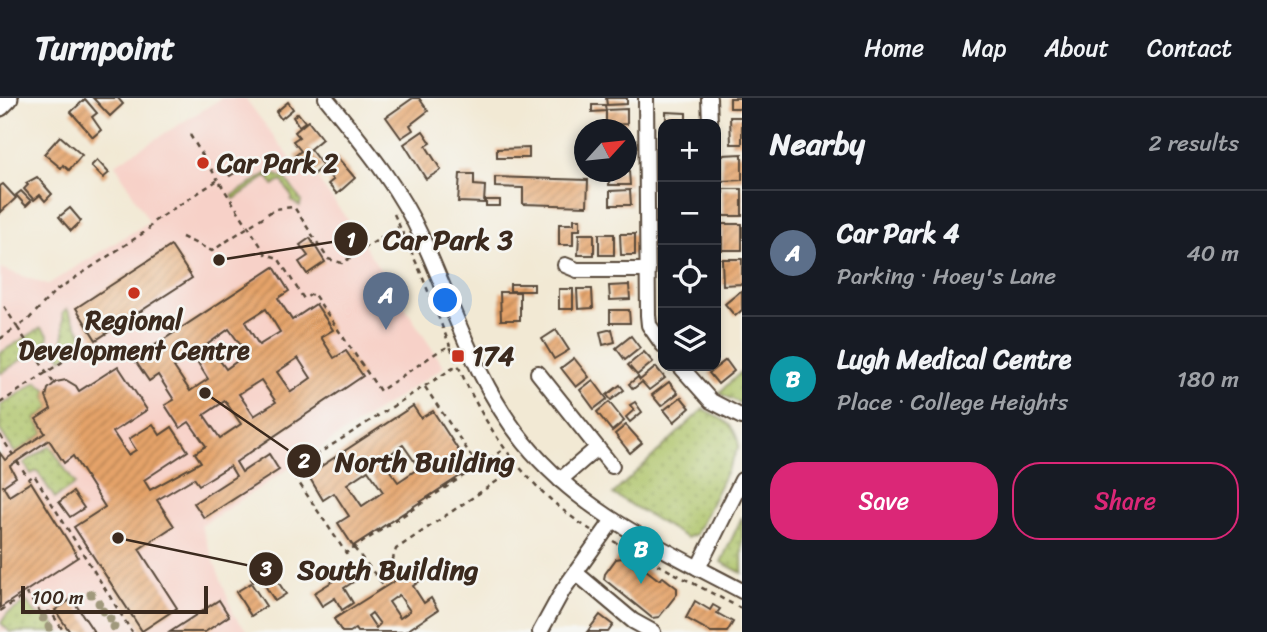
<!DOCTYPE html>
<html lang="en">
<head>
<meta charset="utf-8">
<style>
	:root { --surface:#171b24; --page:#242831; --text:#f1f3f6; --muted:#9ea1a6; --line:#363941; --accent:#db2777 }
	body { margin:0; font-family:Sriracha,sans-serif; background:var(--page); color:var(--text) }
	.controls { position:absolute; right:21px; top:21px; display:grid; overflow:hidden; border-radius:14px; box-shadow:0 4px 10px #0003 }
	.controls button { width:63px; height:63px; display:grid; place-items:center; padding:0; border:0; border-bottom:2px solid var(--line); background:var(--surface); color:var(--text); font:35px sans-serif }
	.compass { position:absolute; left:574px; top:21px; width:63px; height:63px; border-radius:50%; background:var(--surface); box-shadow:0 4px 10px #0003; rotate:63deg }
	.scale { position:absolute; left:21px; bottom:18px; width:187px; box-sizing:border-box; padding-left:7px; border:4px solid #3b2a1e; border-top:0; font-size:19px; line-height:24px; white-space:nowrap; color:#3b2a1e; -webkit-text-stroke:5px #f6f6f2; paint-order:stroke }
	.you { position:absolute; left:446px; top:203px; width:24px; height:24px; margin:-18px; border:5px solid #fff; border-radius:50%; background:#1a73e8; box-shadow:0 0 0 10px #1a73e833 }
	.badge { display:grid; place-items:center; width:46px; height:46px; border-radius:50%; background:var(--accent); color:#fff; font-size:23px; font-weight:700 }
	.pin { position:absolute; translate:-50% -58px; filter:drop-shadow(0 2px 4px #0008) }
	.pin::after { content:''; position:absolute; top:37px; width:24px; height:21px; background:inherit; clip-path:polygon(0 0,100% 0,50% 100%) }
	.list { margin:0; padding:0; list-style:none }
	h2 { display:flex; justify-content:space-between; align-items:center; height:91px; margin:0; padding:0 28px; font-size:30px }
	h2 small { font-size:23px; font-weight:400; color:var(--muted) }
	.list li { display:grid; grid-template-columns:46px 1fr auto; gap:21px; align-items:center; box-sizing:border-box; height:126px; padding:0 28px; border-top:2px solid var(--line) }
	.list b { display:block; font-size:26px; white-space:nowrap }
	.list p { margin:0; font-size:23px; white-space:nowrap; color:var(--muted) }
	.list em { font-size:23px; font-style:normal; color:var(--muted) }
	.actions { display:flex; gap:14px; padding:21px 28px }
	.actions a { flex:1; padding:16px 0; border:2px solid var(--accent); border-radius:28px; text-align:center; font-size:24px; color:var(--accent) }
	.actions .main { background:var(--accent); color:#fff }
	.icon { flex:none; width:38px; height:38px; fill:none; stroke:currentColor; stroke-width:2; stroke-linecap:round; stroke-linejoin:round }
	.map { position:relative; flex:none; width:742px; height:534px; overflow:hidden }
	header { display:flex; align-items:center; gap:42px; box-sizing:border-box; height:98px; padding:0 35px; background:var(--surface); border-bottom:2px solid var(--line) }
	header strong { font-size:33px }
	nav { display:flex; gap:38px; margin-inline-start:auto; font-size:24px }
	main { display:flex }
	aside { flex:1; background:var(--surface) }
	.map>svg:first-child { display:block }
	.built { fill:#f7d1c8 }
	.grass { fill:url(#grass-dots); stroke:#747642; stroke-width:2 }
	.building { fill:url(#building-hatch); fill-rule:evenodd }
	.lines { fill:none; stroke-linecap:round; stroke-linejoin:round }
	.minor-casing { stroke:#564739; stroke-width:18 }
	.secondary-casing { stroke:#564739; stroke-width:23 }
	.path { stroke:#564739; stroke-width:2.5; stroke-dasharray:5 5; stroke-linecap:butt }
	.minor { stroke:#fff; stroke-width:14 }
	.secondary { stroke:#fff; stroke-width:19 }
	.tree { fill:#a0997c }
	.poi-dot { fill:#c8321e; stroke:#f6f6f2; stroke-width:2.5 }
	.labels { text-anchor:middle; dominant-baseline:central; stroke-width:5; stroke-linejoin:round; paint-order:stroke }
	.poi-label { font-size:26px; font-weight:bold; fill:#3b2a1e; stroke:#f6f6f2; text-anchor:start }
	.leader { fill:none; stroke:#3b2a1e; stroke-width:2.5 }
	.callout-dot { fill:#3b2a1e; stroke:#f6f6f2; stroke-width:2.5 }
	.mark-label { font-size:21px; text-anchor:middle; font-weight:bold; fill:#fff }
	.callout-label { font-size:28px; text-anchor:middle; font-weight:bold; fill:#3b2a1e; stroke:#f6f6f2; stroke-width:5; stroke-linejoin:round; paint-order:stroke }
</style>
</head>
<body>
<header>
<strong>Turnpoint</strong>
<nav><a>Home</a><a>Map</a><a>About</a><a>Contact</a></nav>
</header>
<main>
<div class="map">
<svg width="742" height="534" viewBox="0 0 742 534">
	<defs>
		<pattern id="grass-dots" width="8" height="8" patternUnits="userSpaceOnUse" patternTransform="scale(1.75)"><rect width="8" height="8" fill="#adc367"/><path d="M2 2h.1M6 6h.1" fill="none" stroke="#8e9f54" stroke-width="1.8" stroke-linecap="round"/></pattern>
		<pattern id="building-hatch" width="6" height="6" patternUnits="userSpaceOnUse" patternTransform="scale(1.75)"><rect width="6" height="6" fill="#e5a369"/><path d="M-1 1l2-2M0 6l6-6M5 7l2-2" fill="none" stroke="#bb8556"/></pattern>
	</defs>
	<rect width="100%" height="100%" fill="#f6f6f2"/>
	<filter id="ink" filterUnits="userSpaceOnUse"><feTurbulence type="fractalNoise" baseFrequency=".0143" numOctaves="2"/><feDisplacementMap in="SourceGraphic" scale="14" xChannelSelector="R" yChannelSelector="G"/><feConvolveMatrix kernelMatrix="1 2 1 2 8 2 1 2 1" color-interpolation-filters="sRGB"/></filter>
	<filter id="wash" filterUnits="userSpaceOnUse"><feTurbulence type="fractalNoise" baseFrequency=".00686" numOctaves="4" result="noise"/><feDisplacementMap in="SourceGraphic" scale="28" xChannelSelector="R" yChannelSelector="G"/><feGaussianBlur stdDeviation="1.57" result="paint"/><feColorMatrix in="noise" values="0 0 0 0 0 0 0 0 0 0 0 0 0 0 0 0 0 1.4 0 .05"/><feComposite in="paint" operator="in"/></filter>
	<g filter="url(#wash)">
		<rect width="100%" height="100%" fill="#f2e9d4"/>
		<!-- built -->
		<polygon class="built" points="222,0 245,0 306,81 316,79 347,121 444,269 201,428 234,517 248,534 0,534 0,170 47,187 149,124 115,66"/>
		<!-- grass -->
		<g class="grass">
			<polygon points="272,75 286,81 301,103 300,108 291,103 293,101 282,83 273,87 268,78 234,101 232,98 266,76"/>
			<polygon points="67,211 86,243 62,261 59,255 64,236 63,214"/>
			<polygon points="41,230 48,236 48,242 45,246 0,276 0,255"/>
			<polygon points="742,273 742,306 719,295"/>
			<polygon points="37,284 47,292 46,299 51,310 35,321 44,335 15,355 0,332 0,308"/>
			<path d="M 703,311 C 722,321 736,326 739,348 L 696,436 L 687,440 L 613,396 Z"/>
			<polygon points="50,348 75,386 55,400 37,373 31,376 24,365"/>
			<polygon points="742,419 742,475 721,464"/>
			<polygon points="27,504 37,517 48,517 59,534 10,534 1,525 7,516"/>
		</g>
		<g id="blocks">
			<!-- building -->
			<g class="building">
				<polygon points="93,0 118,0 123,6 110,18"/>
				<polygon points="413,0 419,0 428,13 410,27 413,32 401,40 386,19"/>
				<polygon points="606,0 627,0 627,6 607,7"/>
				<rect x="730" y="0" width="12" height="10"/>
				<polygon points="85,1 97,15 92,19 101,32 93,39 71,14"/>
				<polygon points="288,4 293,11 281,21 276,14"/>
				<polygon points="592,7 605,7 606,13 592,14"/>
				<polygon points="627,11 627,26 606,27 606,12"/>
				<polygon points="666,14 686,15 686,26 666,26"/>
				<polygon points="298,15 305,24 299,28 293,19"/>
				<polygon points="730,19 742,19 742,46 731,46"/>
				<polygon points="308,23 322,41 310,51 323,68 311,78 295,58 301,53 293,43 299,39 295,34"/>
				<polygon points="423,33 431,45 426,48 441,72 426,81 404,46"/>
				<polygon points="60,38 82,57 69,72 63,67 61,70 44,56"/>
				<polygon points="529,50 529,60 497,60 497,51"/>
				<polygon points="742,56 742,82 722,83 722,57"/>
				<polygon points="337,59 355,80 337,96 328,86 333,82 323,70"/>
				<polygon points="97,62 109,75 103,80 91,68"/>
				<polygon points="241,65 244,69 230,78 227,74"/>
				<polygon points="629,73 630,87 609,87 609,74"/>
				<polygon points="460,76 474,76 474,87 485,88 484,105 458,104"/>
				<polygon points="37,79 52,96 45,103 40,97 34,102 24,91 28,87 26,85"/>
				<polygon points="495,79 588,82 587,108 523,106 523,90 495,89"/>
				<polygon points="3,86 16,100 0,115 0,88"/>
				<rect x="723" y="91" width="19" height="27"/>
				<polygon points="630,92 631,107 610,107 610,93"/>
				<polygon points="21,93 31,103 26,108 16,97"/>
				<rect x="486" y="102" width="14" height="6"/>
				<polygon points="70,110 81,123 71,133 59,119"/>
				<polygon points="574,121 580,121 580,132 573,132 573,147 559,147 559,126 574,126"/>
				<rect x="722" y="126" width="20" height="26"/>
				<polygon points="579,136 594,136 594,157 578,157"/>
				<rect x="599" y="136" width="15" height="21"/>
				<polygon points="620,136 635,136 635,157 621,157"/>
				<polygon points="310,140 325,164 307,176 299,164 308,158 300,147"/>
				<polygon points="171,148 192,180 96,242 76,210"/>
				<polygon points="722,161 742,161 742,186 723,187"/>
				<path d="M 274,169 L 289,193 L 278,200 L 292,222 L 316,206 L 333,232 L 321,239 L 334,260 L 346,253 L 363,278 L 236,364 L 242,374 L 269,356 L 279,372 L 204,420 L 194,405 L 236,378 L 230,368 L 199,387 L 194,380 L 157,402 L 174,428 L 139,451 L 177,510 L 142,533 L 74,429 L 105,409 L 73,358 L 64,365 L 49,342 L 10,368 L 16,379 L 3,388 L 9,398 L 31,384 L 78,459 L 0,510 L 0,355 L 5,362 L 45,335 L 36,321 L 51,311 L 46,299 L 48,291 L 56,284 L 66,282 L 76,288 L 79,293 L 118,268 L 147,312 L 113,334 L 128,357 L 136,352 L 129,341 L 153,326 L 160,337 L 172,329 L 188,353 L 144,382 L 150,392 L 201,364 L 195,355 L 206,348 L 189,324 L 180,330 L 165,307 L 174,302 L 158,277 L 149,283 L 134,261 ZM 266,211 L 280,234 L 259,247 L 245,224 ZM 229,231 L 247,256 L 226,271 L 208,246 ZM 193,257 L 208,281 L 190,293 L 174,269 ZM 298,260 L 311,280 L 291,294 L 277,274 ZM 261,282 L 276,304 L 254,318 L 239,296 ZM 225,303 L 241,326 L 220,340 L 204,317 Z"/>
				<rect x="510" y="186" width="24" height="7"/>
				<polygon points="629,187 630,201 610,202 609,188"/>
				<rect x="559" y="191" width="14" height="20"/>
				<polygon points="577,191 592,191 593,210 578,211"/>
				<polygon points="742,192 742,212 735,218 725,206"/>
				<polygon points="500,194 520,194 520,222 501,222"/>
				<polygon points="610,212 629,212 630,225 610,225"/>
				<polygon points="612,231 615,244 603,247 600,234"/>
				<polygon points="556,232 569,252 554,261 542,241"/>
				<polygon points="631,238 640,250 625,262 616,250"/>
				<polygon points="644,254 653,264 637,277 628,267"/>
				<polygon points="574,260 589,279 576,289 561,270"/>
				<polygon points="726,262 734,273 718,286 709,275"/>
				<polygon points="656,269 665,280 649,292 642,284 633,291 629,286 638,279 640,282"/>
				<polygon points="593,282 607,301 594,311 580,292"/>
				<polygon points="669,284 678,295 661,308 652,297"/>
				<polygon points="620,287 624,292 611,302 607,297"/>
				<polygon points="681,299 690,310 674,324 664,312"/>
				<polygon points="609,304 624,323 612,333 597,314"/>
				<polygon points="635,304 642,314 630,324 626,319 634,312 630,307"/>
				<path d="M 413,308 L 421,320 L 433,313 L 464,361 L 453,368 L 460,378 L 353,448 L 338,425 L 349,418 L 334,395 L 323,402 L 308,377 ZM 403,347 L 419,370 L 398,384 L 382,362 ZM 368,372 L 383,394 L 362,408 L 347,386 Z"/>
				<polygon points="626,327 642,345 630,355 615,336"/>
				<polygon points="73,394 84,410 70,419 59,404"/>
				<polygon points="622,460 636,470 642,469 659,482 663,479 677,490 677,496 659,519 652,520 604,481 605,476 616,461"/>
				<polygon points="359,467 364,477 344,490 353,505 342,512 335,500 322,508 314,495"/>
				<polygon points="269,470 286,496 275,503 260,480 253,484 251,481"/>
				<path d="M 412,472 L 420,483 L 413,488 L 424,505 L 431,500 L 438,512 L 405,534 L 357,534 L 355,531 L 350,534 L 342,534 L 334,521 ZM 399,497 L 410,513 L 400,520 L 389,504 ZM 372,515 L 380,526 L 376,530 L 368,518 Z"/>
				<polygon points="251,485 266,508 251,518 236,494"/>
				<polygon points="72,501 94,534 70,534 55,512"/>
				<polygon points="219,502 229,518 205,534 170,534"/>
				<polygon points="695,503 710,512 713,507 720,511 717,515 733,524 727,534 711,534 686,520"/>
				<polygon points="600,517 613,527 608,534 587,534"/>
			</g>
		</g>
	</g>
	<g filter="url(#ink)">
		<use href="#blocks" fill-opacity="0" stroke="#564739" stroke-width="2"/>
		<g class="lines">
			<!-- minor casing -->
			<g class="minor-casing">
				<g id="minor">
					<path d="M 326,0 C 362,45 398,87 422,140 C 454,209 475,284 524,344 C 580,414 665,452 742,493"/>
					<polyline points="646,0 648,217 649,227 663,247"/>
					<polyline points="709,0 710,24"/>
					<polyline points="565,167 577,172 648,172"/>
					<polyline points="680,268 711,303 742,319"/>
					<polyline points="538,275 612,368"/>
					<polyline points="560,382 597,350"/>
					<polyline points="698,470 742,382"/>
					<polyline points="576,475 633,523 653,534"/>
					<polyline points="540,534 563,492 613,422"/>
				</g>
			</g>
			<!-- secondary casing -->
			<g class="secondary-casing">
				<polyline id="secondary" points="0,8 8,0"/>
			</g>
			<!-- path -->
			<g class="path">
				<polyline points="190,37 218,82"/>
				<polyline points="394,116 420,173 450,248"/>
				<polyline points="182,139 212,153 275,111 294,109 328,161 342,165 398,129"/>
				<polyline points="0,241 17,229 4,208"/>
				<polyline points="53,284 17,229 28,222 55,193 148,132 153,124 218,82 266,156 278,160 304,201 313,195 380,293 439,253 450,248 458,267"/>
				<path d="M 425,289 L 472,359 L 489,361 L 346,455 L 291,373 L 458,267 C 485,332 531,395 591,432"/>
				<polyline points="0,305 91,245"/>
				<polyline points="0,337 13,357"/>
				<polyline points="489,361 504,351"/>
				<polyline points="17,363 29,381 34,377 132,534"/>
				<polyline points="613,443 742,511"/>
				<polyline points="354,450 382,485 387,481 396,451 518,369"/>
				<polyline points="0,513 27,496 40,514 51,514 64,534"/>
			</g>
			<!-- minor -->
			<use href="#minor" class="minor"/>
			<!-- secondary -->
			<use href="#secondary" class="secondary"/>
		</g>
		<!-- trees -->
		<g class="tree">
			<circle cx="91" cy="496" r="4.5"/>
			<circle cx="99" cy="505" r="4.5"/>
			<circle cx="103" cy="513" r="4.5"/>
			<circle cx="43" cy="520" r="4.5"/>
			<circle cx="110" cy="521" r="4.5"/>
			<circle cx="49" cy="529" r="4.5"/>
			<circle cx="114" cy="529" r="4.5"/>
		</g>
	</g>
	<!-- markers -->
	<g class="poi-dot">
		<circle cx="203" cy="65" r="7"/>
		<circle cx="134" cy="195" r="7"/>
		<rect x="451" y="251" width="14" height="14" rx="3.5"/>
	</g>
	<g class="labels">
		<!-- poi labels -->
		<g class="poi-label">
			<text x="217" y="65">Car Park 2</text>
			<text x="134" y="222" text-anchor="middle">Regional<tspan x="134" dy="30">Development Centre</tspan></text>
			<text x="472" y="258">174</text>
		</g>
	</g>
	<!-- callouts -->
	<path class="leader" d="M219 162L351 141M205 295L304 363M118 440L266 471"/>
	<g class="callout-dot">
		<circle cx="219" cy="162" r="7"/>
		<circle cx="205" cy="295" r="7"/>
		<circle cx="118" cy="440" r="7"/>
		<circle cx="351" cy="141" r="18"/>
		<circle cx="304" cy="363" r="18"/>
		<circle cx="266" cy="471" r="18"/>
	</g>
	<g class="mark-label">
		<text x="351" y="149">1</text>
		<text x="304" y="370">2</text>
		<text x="266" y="478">3</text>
	</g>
	<g class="callout-label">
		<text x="448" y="151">Car Park 3</text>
		<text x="425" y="373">North Building</text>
		<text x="388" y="481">South Building</text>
	</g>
</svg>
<div class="controls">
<button>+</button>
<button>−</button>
<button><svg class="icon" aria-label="locate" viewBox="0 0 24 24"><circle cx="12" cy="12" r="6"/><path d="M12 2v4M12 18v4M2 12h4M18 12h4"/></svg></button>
<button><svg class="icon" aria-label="layers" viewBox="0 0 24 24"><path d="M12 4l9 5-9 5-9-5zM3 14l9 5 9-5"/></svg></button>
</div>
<svg class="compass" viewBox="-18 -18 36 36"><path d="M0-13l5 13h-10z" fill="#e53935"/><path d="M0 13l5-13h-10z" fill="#9ea1a6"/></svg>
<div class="scale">100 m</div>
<div class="you"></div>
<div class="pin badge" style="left:386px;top:232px;background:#5c6f8a">A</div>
<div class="pin badge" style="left:641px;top:486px;background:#0f9aa8">B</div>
</div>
<aside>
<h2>Nearby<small>2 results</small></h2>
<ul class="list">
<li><span class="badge" style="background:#5c6f8a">A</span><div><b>Car Park 4</b><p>Parking · Hoey's Lane</p></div><em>40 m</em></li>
<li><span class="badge" style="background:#0f9aa8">B</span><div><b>Lugh Medical Centre</b><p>Place · College Heights</p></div><em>180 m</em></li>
</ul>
<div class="actions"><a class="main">Save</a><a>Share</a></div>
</aside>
</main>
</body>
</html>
